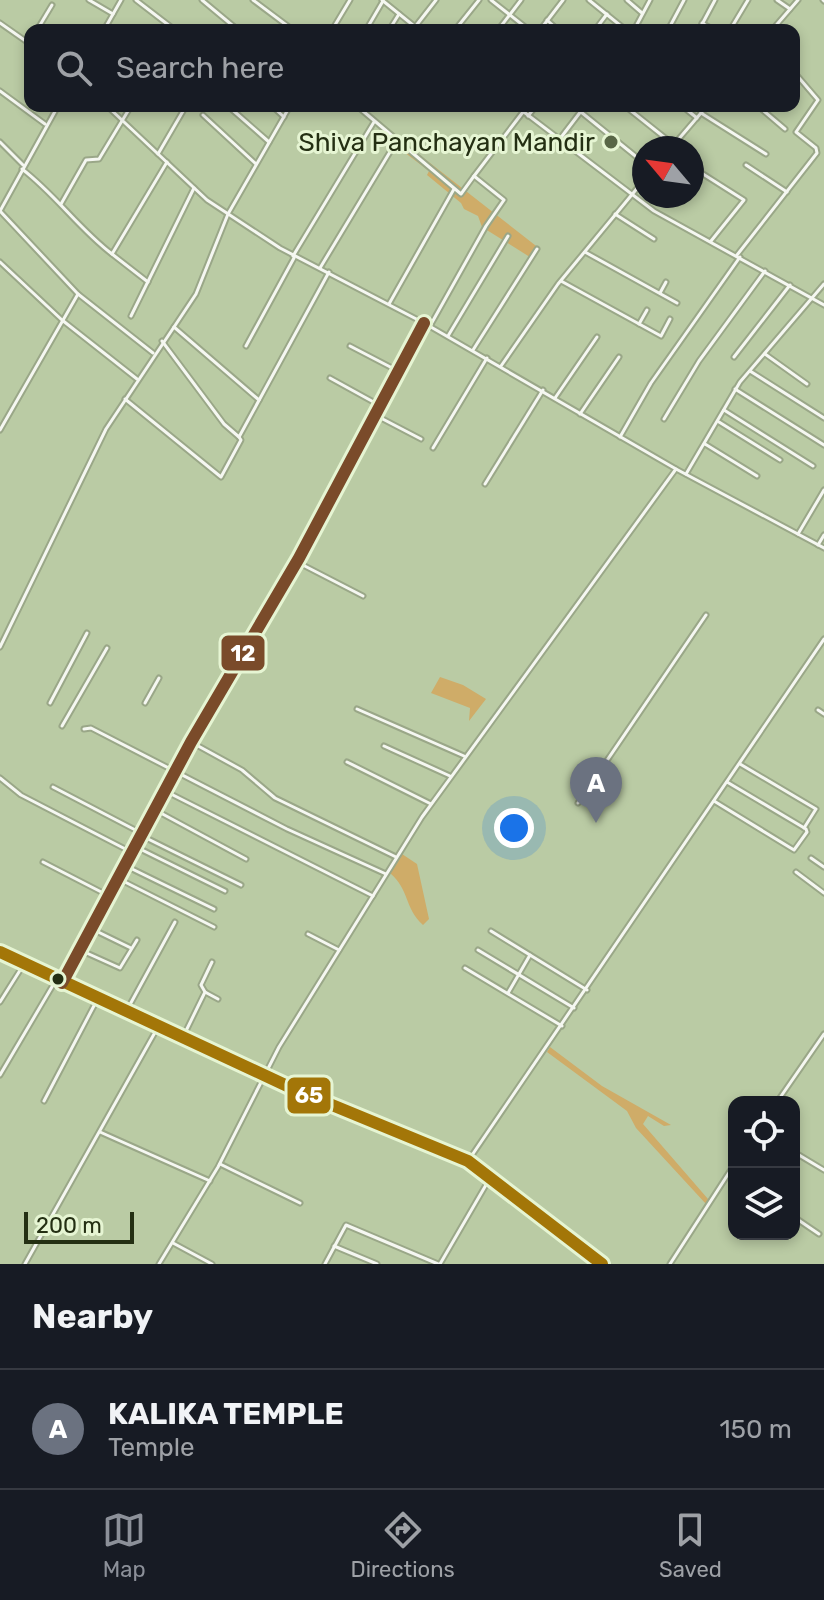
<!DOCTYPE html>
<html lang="en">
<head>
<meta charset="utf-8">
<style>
	:root { --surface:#171b24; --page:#242831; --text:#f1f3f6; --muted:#9ea1a6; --line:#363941; --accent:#8c9099 }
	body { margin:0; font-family:Rubik,sans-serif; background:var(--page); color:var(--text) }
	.controls { position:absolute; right:24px; bottom:24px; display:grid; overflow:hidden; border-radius:16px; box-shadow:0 4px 12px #0003 }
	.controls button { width:72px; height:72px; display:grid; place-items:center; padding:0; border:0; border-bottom:2px solid var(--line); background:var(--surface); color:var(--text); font:40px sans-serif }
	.compass { position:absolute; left:632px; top:136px; width:72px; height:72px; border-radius:50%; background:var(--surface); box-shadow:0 4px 12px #0003; rotate:299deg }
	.scale { position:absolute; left:24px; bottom:20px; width:110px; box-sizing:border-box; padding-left:8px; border:4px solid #242f13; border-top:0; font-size:22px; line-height:28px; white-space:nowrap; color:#242f13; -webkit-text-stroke:6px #e6f5d3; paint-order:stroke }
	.you { position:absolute; left:514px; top:828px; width:28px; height:28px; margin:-20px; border:6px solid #fff; border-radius:50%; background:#1a73e8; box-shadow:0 0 0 12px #1a73e833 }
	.badge { display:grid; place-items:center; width:52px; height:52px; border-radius:50%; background:var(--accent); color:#fff; font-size:26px; font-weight:700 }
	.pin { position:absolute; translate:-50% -66px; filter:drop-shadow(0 2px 4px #0008) }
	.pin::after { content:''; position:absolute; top:42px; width:28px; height:24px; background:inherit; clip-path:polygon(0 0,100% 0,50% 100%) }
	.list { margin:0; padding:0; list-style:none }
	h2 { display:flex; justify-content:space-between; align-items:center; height:104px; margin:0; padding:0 32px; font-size:34px }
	h2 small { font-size:26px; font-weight:400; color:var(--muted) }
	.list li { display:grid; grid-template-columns:52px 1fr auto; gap:24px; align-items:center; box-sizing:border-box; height:120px; padding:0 32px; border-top:2px solid var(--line) }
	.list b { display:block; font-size:30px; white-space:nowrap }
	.list p { margin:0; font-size:26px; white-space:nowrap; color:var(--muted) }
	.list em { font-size:26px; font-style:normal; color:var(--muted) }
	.icon { flex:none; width:44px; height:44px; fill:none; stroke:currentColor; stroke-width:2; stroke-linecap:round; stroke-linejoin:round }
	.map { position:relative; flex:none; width:824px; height:1264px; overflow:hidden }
	.search { position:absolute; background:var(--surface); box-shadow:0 4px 12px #0003; left:24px; right:24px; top:24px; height:88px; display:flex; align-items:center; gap:20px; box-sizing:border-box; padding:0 28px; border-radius:16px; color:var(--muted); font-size:30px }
	.sheet { height:224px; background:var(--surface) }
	nav { display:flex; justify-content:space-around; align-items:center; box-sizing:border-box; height:112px; border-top:2px solid var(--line); background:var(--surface); font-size:22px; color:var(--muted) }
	nav a { display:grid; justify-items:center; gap:4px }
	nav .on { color:var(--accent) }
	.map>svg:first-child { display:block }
	.green { fill:#cfac68 }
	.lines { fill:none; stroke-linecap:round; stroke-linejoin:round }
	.minor-casing { stroke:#9aa788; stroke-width:7 }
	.secondary-casing { stroke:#9aa788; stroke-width:9 }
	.minor { stroke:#f5f7f1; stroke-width:3 }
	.secondary { stroke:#f1f2ef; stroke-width:5 }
	.bus-1-casing { stroke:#e6f5d3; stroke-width:18 }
	.bus-2-casing { stroke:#e6f5d3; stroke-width:18 }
	.bus-1 { stroke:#a37608; stroke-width:12 }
	.bus-2 { stroke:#7a4b2a; stroke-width:12 }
	.poi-dot { fill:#586646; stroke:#e6f5d3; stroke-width:3 }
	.bus-dot { fill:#242f13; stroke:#e6f5d3; stroke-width:3 }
	.labels { text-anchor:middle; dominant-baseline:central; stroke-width:6; stroke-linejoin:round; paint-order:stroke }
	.poi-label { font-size:26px; fill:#242f13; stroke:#e6f5d3; text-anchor:end }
	.line-badge { stroke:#e6f5d3; stroke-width:3 }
	.badge-label { font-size:22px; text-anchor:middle; font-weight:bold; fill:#fff }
</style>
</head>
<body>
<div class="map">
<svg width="824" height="1264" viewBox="0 0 824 1264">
	<rect width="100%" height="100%" fill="#bacba4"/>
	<!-- green -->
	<g class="green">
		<polygon points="389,131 540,249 533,259 482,227 478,216 464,209 461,203 427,175 429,171 379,133"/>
		<polygon points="440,677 463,685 486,699 469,721 470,708 431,693"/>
		<path d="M 402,854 L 417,864 L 429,919 L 423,925 C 404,908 410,890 390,873 Z"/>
		<polygon points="550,1047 602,1086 671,1125 664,1126 648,1116 643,1124 708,1199 706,1204 636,1128 627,1111 547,1052"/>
	</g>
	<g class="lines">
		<!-- minor casing -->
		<g class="minor-casing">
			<g id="minor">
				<polyline points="89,0 113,14"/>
				<polyline points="136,0 175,30"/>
				<polyline points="202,0 238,30"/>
				<polyline points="253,0 293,30"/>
				<polyline points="382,0 419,30"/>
				<polyline points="491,0 529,30"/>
				<polyline points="589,0 626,30"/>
				<polyline points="627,0 642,13"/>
				<polyline points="777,0 790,9"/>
				<polyline points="823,0 824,1"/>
				<polyline points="547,20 558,30"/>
				<polyline points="0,23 30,44"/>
				<polyline points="702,23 714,30"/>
				<polyline points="107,25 114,30"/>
				<polyline points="415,27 436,0"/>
				<polyline points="37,30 52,5"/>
				<polyline points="104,30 121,0"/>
				<polyline points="332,30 350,0"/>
				<polyline points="366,30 383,1"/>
				<polyline points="389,30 399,14"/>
				<polyline points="455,30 479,0"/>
				<polyline points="498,30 521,0"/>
				<polyline points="540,30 563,0"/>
				<polyline points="595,30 607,14"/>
				<polyline points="634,30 650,0"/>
				<polyline points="668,30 684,0"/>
				<polyline points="699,30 715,0"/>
				<polyline points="730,30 748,0"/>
				<polyline points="772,30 798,0"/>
				<polyline points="0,91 45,124"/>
				<polyline points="107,106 207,200 280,248 424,323 676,469 824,548"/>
				<polyline points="228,106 269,142"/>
				<polyline points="272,106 284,117"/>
				<polyline points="357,106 461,194 474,176"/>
				<polyline points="516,106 654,211 824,305"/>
				<polyline points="625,106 674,145"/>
				<polyline points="682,106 697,118"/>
				<polyline points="758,106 785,129"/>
				<polyline points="581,112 644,163"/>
				<polyline points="701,113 766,154"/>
				<polyline points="203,115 256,164"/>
				<polyline points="528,116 536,106"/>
				<polyline points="559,140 585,106"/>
				<polyline points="0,142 23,165"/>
				<polyline points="671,148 707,106"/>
				<polyline points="158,154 186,106"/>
				<polyline points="746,165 787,192"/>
				<polyline points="692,167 744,200 711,241"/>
				<path d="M 22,169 C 55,194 79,229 112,254 L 167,162"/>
				<polyline points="61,204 86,160 99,159 131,106"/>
				<polyline points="0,211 78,294 153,353"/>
				<polyline points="0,211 58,106"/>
				<polyline points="615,214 654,239"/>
				<polyline points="585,252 677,303"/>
				<polyline points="112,254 148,282"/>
				<polyline points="737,255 817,153 816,148 796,132 818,100 794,72"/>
				<polyline points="293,256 374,122"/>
				<polyline points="0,262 62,320 137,379"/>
				<polyline points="320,268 396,142"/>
				<polyline points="561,281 661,336 670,319"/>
				<polyline points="660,293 666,282"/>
				<polyline points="389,304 454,189"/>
				<polyline points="131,316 194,188"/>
				<polyline points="639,324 647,310"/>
				<polyline points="430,326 486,226 504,200 474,176 523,112"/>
				<polyline points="174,327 259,400"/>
				<polyline points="448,336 508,236"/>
				<polyline points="162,341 224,424 239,437 329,272"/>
				<polyline points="246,346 294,258"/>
				<polyline points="350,346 398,371"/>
				<polyline points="473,350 537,249"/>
				<polyline points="765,354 807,384"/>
				<polyline points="734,357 790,285"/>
				<polyline points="501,366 558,284 644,180"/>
				<polyline points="750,371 824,418"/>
				<polyline points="330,378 379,405"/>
				<polyline points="735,389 824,445"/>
				<polyline points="555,398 597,337"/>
				<polyline points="125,399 221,477 241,440 239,437"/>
				<polyline points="724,410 813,466"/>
				<polyline points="580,414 619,357"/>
				<polyline points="375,415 421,439"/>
				<polyline points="664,419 699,361 765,271"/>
				<polyline points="719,422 780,460"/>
				<polyline points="0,430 78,294"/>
				<polyline points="620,437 651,383 740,257"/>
				<polyline points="705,444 757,476"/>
				<polyline points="433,448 487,358"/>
				<polyline points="686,474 740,382 824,284"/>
				<polyline points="485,484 543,390"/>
				<polyline points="798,534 824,490"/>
				<polyline points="818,545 824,535"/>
				<polyline points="297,562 363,596"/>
				<polyline points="0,647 106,429 196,294 228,214 290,106"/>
				<polyline points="50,703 87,633"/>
				<polyline points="145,703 159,678"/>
				<polyline points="357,709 464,756"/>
				<polyline points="818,710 824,714"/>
				<polyline points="62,726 107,648"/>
				<polyline points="84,729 91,728 287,829 386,874"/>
				<polyline points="191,742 242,770 275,798 396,857"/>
				<polyline points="384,746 450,776"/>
				<polyline points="347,762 431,804"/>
				<polyline points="740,764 816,809 804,828"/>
				<polyline points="0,778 21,795 133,853"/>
				<polyline points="53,787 143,834"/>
				<polyline points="167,792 373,896"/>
				<polyline points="714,801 794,850 807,832 806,829 727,782"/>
				<polyline points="578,803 706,615"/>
				<polyline points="157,811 246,859"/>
				<polyline points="142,836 241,885"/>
				<polyline points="136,847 225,891"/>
				<polyline points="811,858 824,867"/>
				<polyline points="43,862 109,896"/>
				<polyline points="126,866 214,909"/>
				<polyline points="796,872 824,893"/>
				<polyline points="119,879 214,927"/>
				<polyline points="92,929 131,948"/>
				<polyline points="491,931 587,990"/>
				<polyline points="308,934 339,950"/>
				<polyline points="80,950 120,968 137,940"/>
				<polyline points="478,950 574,1008"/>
				<polyline points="465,968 562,1026"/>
				<polyline points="62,982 191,742 299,558 424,323"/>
				<polyline points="205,992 218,999"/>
				<polyline points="508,993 530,955"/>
				<polyline points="0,1002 24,964"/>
				<polyline points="127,1010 175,922"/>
				<polyline points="183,1037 205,992 201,985 212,962"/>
				<polyline points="0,1075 56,980"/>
				<polyline points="44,1101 97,1000"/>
				<polyline points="777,1102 824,1034"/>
				<polyline points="100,1132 210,1181"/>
				<polyline points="794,1152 824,1170"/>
				<polyline points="468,1161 824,639"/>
				<polyline points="220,1164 300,1203"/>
				<polyline points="794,1217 819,1234"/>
				<polyline points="173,1243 212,1264"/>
				<polyline points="334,1246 377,1264"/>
				<polyline points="25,1264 158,1027"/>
				<polyline points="159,1264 218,1167 279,1047 422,817 676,469"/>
				<polyline points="325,1264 346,1225 438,1264"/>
				<polyline points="440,1264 490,1178"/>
				<polyline points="670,1264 734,1165"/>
			</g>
		</g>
		<!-- secondary casing -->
		<g class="secondary-casing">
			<polyline id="secondary" points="0,952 298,1091 468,1161 602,1264"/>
		</g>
		<!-- minor -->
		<use href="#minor" class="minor"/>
		<!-- secondary -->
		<use href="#secondary" class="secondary"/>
		<!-- bus-1 casing -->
		<g class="bus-1-casing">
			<polyline id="bus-1" points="0,952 298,1091 468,1161 602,1264"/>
		</g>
		<!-- bus-2 casing -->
		<g class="bus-2-casing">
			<polyline id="bus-2" points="62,983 191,742 299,558 424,323"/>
		</g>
		<!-- bus-1 -->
		<use href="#bus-1" class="bus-1"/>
		<!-- bus-2 -->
		<use href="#bus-2" class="bus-2"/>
	</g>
	<!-- markers -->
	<circle class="poi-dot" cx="611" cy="142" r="8"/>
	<circle class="bus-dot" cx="58" cy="979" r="7"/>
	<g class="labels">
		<!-- poi labels -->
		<g class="poi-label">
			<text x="595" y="142">Shiva Panchayan Mandir</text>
		</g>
	</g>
	<g class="line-badge">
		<rect x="220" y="634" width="46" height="38" rx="8" fill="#7a4b2a"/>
		<rect x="286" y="1076" width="46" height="39" rx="8" fill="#a37608"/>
	</g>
	<g class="badge-label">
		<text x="243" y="661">12</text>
		<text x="309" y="1103">65</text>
	</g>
</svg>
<div class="controls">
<button><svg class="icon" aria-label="locate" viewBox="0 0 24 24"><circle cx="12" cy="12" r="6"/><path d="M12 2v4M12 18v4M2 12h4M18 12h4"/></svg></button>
<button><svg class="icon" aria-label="layers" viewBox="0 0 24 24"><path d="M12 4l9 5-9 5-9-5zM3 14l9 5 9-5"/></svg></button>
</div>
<svg class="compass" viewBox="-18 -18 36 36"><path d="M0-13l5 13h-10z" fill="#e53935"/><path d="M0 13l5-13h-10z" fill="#9ea1a6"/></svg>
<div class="scale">200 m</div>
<div class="you"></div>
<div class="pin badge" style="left:596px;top:823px;background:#6b7280">A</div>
<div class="search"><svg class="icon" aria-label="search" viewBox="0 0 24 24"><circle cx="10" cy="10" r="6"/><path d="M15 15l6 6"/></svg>Search here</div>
</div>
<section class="sheet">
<h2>Nearby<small></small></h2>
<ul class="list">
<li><span class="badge" style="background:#6b7280">A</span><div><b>KALIKA TEMPLE</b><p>Temple</p></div><em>150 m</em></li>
</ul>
</section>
<nav>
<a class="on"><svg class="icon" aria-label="map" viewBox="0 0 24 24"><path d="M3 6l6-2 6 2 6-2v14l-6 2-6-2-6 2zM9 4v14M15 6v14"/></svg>Map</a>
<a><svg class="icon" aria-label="directions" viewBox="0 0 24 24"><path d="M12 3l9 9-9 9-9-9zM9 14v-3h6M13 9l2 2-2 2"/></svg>Directions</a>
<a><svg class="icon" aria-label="saved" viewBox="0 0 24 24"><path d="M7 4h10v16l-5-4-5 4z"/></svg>Saved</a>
</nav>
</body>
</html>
